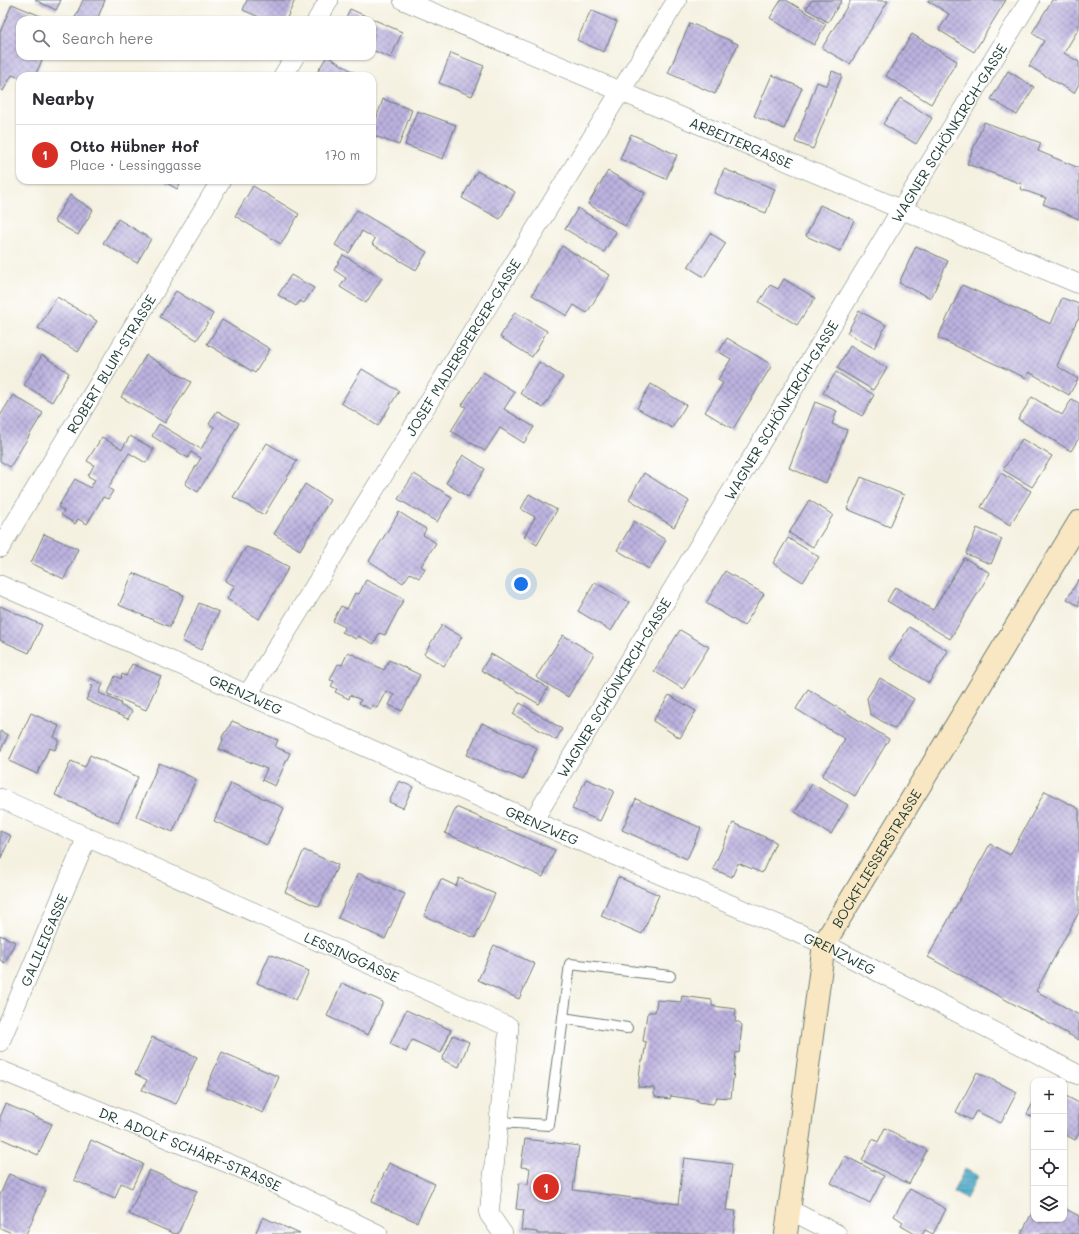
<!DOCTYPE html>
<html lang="en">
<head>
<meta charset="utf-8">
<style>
	:root { --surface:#fff; --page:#f7f7f7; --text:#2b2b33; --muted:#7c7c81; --line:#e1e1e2; --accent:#d93025 }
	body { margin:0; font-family:Mali,sans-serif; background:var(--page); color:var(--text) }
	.controls { position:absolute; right:12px; bottom:12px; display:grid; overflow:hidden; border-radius:8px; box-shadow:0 1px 3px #0004 }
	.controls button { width:36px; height:36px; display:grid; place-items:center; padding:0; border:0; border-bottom:1px solid var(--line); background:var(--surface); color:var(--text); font:20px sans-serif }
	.you { position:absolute; left:521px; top:584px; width:14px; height:14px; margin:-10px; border:3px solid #fff; border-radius:50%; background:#1a73e8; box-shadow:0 0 0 6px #1a73e833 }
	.badge { display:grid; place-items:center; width:26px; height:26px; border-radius:50%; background:var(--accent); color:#fff; font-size:13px; font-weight:700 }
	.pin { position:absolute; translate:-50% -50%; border:2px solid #fff; box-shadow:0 1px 4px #0006 }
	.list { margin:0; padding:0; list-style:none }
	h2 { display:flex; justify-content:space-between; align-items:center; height:52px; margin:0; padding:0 16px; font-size:17px }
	h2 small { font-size:13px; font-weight:400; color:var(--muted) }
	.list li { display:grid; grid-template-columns:26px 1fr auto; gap:12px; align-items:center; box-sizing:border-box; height:60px; padding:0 16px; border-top:1px solid var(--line) }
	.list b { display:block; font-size:15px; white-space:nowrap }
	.list p { margin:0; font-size:13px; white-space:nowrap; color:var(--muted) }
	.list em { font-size:13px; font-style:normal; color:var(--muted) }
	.icon { flex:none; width:22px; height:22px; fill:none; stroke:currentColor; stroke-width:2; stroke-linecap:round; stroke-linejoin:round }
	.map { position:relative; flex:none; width:1079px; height:1234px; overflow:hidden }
	.search { position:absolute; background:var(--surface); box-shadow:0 1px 3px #0004; left:16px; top:16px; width:360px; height:44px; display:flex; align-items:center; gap:10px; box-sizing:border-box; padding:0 14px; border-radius:12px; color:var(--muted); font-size:15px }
	.panel { position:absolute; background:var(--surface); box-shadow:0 1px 3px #0004; left:16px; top:72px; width:360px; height:112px; border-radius:12px }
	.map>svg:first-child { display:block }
	.water { fill:url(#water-rules); stroke:#33727d }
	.building { fill:url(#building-cross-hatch) }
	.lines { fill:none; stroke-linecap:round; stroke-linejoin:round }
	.lane-casing { stroke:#6a7c71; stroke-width:12 }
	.street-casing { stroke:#6a7c71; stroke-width:20 }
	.secondary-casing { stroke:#6a7c71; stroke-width:24 }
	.lane { stroke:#fff; stroke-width:10 }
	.street { stroke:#fff; stroke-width:19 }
	.secondary { stroke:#f9e7c3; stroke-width:22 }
	.labels { text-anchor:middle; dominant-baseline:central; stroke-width:3.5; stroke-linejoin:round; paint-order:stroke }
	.street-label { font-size:14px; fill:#1f3d34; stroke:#fff }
</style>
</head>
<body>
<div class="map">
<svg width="1079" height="1234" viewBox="0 0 1079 1234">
	<defs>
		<pattern id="water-rules" width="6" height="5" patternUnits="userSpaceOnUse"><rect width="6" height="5" fill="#47a7c6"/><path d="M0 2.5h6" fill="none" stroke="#3b89a2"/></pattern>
		<pattern id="building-cross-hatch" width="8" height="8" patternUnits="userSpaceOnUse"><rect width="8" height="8" fill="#bcb2df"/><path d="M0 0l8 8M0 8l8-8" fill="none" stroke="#9892b6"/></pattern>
	</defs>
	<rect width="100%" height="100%" fill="#fff"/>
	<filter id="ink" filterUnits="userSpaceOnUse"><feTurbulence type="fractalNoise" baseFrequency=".025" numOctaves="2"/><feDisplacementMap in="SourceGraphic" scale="8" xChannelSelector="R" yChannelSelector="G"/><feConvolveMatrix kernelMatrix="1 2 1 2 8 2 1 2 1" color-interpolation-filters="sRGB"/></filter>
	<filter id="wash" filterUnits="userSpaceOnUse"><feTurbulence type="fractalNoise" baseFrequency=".012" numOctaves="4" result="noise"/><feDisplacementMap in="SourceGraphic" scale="16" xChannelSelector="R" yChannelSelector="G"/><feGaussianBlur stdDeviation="0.9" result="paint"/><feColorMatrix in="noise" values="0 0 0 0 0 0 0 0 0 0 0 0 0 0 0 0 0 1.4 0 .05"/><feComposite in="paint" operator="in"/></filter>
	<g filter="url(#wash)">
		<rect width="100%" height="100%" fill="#f5f1e1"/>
		<!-- water -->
		<polygon class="water" points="965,1169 978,1176 966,1199 953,1192"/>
		<g id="blocks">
			<!-- building -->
			<g class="building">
				<polygon points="35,0 61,0 56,10"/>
				<polygon points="83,0 105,0 97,20 74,20"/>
				<polygon points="247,0 295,0 286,20 266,20 243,10"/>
				<polygon points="781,0 786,0 826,24 814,45 770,18"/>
				<polygon points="812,0 842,0 828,22 806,9"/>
				<polygon points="851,0 888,1 850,64 822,48"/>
				<polygon points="928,0 1006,0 974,52 939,30 949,14 928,1"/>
				<polygon points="1052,0 1079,0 1079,28 1064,53 1079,62 1079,84 1074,93 1029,66 1044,41 1032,33"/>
				<polygon points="12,4 50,20 20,20 20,56 37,56 37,58 42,60 35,76 20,76 20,78 12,75 3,91 0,89 0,32"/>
				<polygon points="350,9 402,32 391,58 372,50 372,20 345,20"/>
				<polygon points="591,10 617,22 604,52 577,40"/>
				<polygon points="690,23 738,44 715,94 668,73"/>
				<polygon points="912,34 957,61 931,104 886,76"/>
				<polygon points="451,53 484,66 472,96 439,83"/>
				<polygon points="327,56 360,76 315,76"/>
				<polygon points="832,71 842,75 813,149 795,142 817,82 827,86"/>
				<polygon points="1008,71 1034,87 1017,115 991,99"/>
				<polygon points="772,75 802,88 784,129 754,116"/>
				<polygon points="900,98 932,118 916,144 883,124"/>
				<polygon points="383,99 412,110 399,145 372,135 372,131"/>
				<polygon points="417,111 456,125 443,159 405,145"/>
				<polygon points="984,122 1041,143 1038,151 1079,168 1079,219 1043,204 1046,198 1020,189 1022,184 967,164"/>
				<polygon points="631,134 677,155 666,179 620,159"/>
				<polygon points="724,169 775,189 766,213 714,193"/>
				<polygon points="477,171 515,192 500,219 462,198"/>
				<polygon points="608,171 645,193 625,226 588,204"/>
				<polygon points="162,180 182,180 177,189"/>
				<polygon points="253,186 299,214 281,244 235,216"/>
				<polygon points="70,195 93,210 78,235 54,221"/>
				<polygon points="820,205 854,220 840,251 806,236"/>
				<polygon points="578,208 616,232 604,252 565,229"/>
				<polygon points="357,210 427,252 416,270 372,244 375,239 362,231 349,253 335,245"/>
				<polygon points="118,219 151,239 137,263 103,243"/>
				<polygon points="710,233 726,243 704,277 688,267"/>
				<polygon points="562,246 610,275 587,313 574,305 567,316 532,295"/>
				<polygon points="916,246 948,261 931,298 899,283"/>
				<polygon points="343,255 382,278 366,303 340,287 346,278 334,270"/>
				<polygon points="291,275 314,288 304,303 300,301 296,306 278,295"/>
				<polygon points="784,279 815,298 797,325 759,302 770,285 778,289"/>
				<polygon points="962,285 1051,324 1062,298 1079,304 1079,320 1077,320 1057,366 1078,379 1069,395 1029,372 1026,378 938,338"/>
				<polygon points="176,291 213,314 197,340 160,317"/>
				<polygon points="57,297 97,321 78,352 38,328"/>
				<polygon points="859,311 886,325 874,348 847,333"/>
				<polygon points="515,312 547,331 532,357 500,337"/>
				<polygon points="222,320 270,349 255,373 207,344"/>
				<polygon points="727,338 772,365 733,429 705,412 723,383 718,380 731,359 719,352"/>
				<polygon points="850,346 887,368 873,390 837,368"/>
				<polygon points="42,355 69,373 52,402 24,385"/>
				<polygon points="146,355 191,382 165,423 121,397"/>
				<polygon points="539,362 563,377 543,408 520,393"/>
				<polygon points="362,369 399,391 378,426 341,403"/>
				<polygon points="483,372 515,392 504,409 534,427 524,443 500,428 485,451 451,431 466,407 462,405"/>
				<polygon points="836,372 874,395 862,416 823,393"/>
				<polygon points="651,384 686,405 672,428 637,408"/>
				<polygon points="13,395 43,413 10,467 0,461 0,416"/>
				<polygon points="1032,397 1062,415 1072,399 1079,403 1079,438 1071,451 1018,419"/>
				<polygon points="815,402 837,411 832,424 847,430 826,483 789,468"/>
				<polygon points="217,411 239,423 198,492 185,484 201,458 191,452 188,458 152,436 159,424 201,449 214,427 209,424"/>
				<polygon points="130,436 154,449 146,463 129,453 108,488 113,491 108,499 103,497 87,524 78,519 75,524 61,515 64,511 58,507 75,479 90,488 95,480 88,476 94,465 87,461 102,437 122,449"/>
				<polygon points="1022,439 1052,456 1032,487 1003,470"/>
				<polygon points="267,443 297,461 264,515 233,497"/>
				<polygon points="463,455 485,469 468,497 446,483"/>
				<polygon points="644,473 689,501 674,527 629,499"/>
				<polygon points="1001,473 1031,491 1010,525 981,507"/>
				<polygon points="414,474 452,497 437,522 398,499"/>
				<polygon points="861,477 904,495 890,527 847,509"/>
				<polygon points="305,484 330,500 300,550 274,534"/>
				<polygon points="529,494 557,510 537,545 524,537 535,517 521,509"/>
				<polygon points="809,500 833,515 813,547 789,533"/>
				<polygon points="399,512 426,529 423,535 436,543 421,566 425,569 419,578 410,573 403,583 369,561"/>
				<polygon points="634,521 666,540 649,569 617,550"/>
				<polygon points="977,528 1002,539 991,564 966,554"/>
				<polygon points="44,534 78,549 64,579 31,563"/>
				<polygon points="788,538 819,557 803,582 773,563"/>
				<polygon points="246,547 259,551 289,567 259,619 227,599 235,586 225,581"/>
				<polygon points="964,558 990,573 950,639 887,601 895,587 933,610"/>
				<polygon points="725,571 764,594 744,626 706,603"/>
				<polygon points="133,573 184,595 170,627 119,605"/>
				<polygon points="1079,579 1079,606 1067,599"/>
				<polygon points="366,580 404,599 385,635 379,633 374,644 358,636 356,639 342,632 345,627 333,621 341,606 347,609 355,593 359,594"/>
				<polygon points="595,582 629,602 611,631 578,611"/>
				<polygon points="199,603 219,612 201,650 182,641"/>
				<polygon points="0,606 42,625 29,653 0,640"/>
				<polygon points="442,625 462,637 444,666 424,654"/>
				<polygon points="909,627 948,651 929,683 890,659"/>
				<polygon points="680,630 709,647 683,689 654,671"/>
				<polygon points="563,635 594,654 568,697 536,677"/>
				<polygon points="348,652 384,670 389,660 420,675 402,711 389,705 394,695 386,691 377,708 372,705 370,709 359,703 361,700 350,695 349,699 335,692 337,689 331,686 334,681 330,680 338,664 342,665"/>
				<polygon points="491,654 548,688 539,704 481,670"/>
				<polygon points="132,664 161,676 146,710 108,694 115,676 121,679 122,674 126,676"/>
				<polygon points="90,678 103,684 99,693 121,703 120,705 132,711 128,719 86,700 93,686 88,684"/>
				<polygon points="880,678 914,699 895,729 870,714 867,698"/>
				<polygon points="808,689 889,739 855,796 822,776 845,739 796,709"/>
				<polygon points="669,695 696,711 680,738 653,721"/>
				<polygon points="520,703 562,729 556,740 513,714"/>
				<polygon points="31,713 59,726 54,737 59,740 55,750 49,748 37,774 9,761"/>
				<polygon points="232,721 278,740 275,747 290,753 275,786 262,780 267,769 219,749 223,740 222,737 225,732 227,731"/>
				<polygon points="482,723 537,748 523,780 467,755"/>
				<polygon points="0,731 8,735 0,752"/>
				<polygon points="90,755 138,777 118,823 55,795 71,761 85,767"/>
				<polygon points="159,763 196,779 173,832 136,816"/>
				<polygon points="586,779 614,791 600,821 572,809"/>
				<polygon points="399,781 413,787 403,808 389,802"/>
				<polygon points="231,783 284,808 267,845 214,821"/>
				<polygon points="812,784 848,805 831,834 795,812"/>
				<polygon points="1045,791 1079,809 1079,912 1036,991 1079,1015 1079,1040 928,957 990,844 1010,855"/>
				<polygon points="636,799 701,828 687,859 622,830"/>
				<polygon points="456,807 555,850 543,877 445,833"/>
				<polygon points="733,823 776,842 762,873 738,863 732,877 713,869"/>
				<polygon points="0,831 11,836 0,860"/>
				<polygon points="304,850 338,865 319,907 285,892"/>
				<polygon points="358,873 405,894 385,939 338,918"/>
				<polygon points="618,877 659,895 642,934 601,916"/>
				<polygon points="459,878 495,894 475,938 424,916 441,879 456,886"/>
				<polygon points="0,935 15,942 5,963 0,960"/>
				<polygon points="494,945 535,964 519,999 478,980"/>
				<polygon points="270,954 309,971 296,1000 257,983"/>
				<polygon points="342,983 383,1002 368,1035 327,1016"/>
				<polygon points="682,996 712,1000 712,1006 736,1009 735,1022 739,1022 742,1025 739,1053 736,1052 731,1098 716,1097 715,1101 713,1104 698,1102 698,1100 671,1096 670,1099 656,1097 654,1094 654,1088 638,1087 641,1061 643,1061 646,1042 643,1041 647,1014 649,1012 655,1012 657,1000 681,1002"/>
				<polygon points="406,1010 451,1030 441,1053 412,1040 406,1052 390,1044"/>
				<polygon points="453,1035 469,1042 459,1067 442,1060"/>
				<polygon points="152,1037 197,1057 176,1104 142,1090 147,1080 135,1074"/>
				<polygon points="222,1052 279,1077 263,1113 206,1088"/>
				<polygon points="977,1072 1017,1092 1001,1123 976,1111 971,1120 956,1112"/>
				<polygon points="1064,1095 1079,1103 1079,1133 1075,1140 1064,1134"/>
				<polygon points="1034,1101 1034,1118 1027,1114"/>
				<polygon points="6,1104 52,1124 38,1155 0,1138 0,1117"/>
				<polygon points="885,1128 927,1150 909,1184 862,1160 873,1139 878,1142"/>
				<polygon points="525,1139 579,1146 573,1190 678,1204 684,1158 732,1164 726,1210 736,1211 733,1234 537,1234 537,1232 521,1230 524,1210 516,1209 519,1183 528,1184 530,1168 521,1167"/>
				<polygon points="91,1140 143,1164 132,1188 121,1183 115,1198 74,1180"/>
				<polygon points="845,1156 884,1176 870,1203 831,1183"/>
				<polygon points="389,1163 435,1184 417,1222 371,1202"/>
				<polygon points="149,1170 197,1191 178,1234 175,1234 129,1214"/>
				<polygon points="9,1174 46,1190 26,1234 14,1234 0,1228 0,1195"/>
				<polygon points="910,1189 946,1209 933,1234 925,1230 923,1234 915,1234 901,1226 903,1222 894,1216"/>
				<polygon points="1064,1208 1079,1216 1079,1234 1021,1234 1034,1209 1034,1219 1064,1219"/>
				<polygon points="263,1217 300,1234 255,1234"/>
			</g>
		</g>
	</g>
	<g filter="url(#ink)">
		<use href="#blocks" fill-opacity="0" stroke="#6a7c71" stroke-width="1"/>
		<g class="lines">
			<!-- lane casing -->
			<g class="lane-casing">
				<g id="lane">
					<polyline points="563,1018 627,1028"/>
					<polyline points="499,1122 549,1125 570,964 670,976"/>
				</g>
			</g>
			<!-- street casing -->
			<g class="street-casing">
				<g id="street">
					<path id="s1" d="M 403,0 C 629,94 853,190 1079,284"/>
					<polyline points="317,20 329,0"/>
					<polyline points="283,76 295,56"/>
					<path id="s2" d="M 0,548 L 221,180"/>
					<path id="s3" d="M 0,585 L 533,821 L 824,944 L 1079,1075"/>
					<path id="s4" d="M 248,694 L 677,0"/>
					<path id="s5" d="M 0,798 L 509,1027 L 489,1214 L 503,1234"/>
					<path id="s6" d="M 533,821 L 901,210 L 1030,0"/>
					<path id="s7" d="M 0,1042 L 87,837"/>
					<path id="s8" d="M 0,1070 L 259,1176 L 378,1234"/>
					<polyline points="788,1209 837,1234"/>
				</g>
			</g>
			<!-- secondary casing -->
			<g class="secondary-casing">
				<g id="secondary">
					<path id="s9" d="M 786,1234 L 824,944 L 1079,522"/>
				</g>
			</g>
			<!-- lane -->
			<use href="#lane" class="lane"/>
			<!-- street -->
			<use href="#street" class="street"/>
			<!-- secondary -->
			<use href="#secondary" class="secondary"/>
		</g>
	</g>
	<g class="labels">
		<!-- street labels -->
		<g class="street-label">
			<text stroke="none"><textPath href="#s6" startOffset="804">WAGNER SCHÖNKIRCH-GASSE</textPath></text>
			<text stroke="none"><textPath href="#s1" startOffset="367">ARBEITERGASSE</textPath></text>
			<text stroke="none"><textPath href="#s4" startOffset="408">JOSEF MADERSPERGER-GASSE</textPath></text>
			<text stroke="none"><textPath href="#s2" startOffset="215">ROBERT BLUM-STRASSE</textPath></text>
			<text stroke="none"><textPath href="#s6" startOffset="480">WAGNER SCHÖNKIRCH-GASSE</textPath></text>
			<text stroke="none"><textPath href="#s6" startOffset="156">WAGNER SCHÖNKIRCH-GASSE</textPath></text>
			<text stroke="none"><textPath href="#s3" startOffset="269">GRENZWEG</textPath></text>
			<text stroke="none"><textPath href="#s3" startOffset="593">GRENZWEG</textPath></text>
			<text stroke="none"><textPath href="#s9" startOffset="393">BOCKFLIESSERSTRASSE</textPath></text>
			<text stroke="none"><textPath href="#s7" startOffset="111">GALILEIGASSE</textPath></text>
			<text stroke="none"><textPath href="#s3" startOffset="917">GRENZWEG</textPath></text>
			<text stroke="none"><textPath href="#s5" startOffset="386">LESSINGGASSE</textPath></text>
			<text stroke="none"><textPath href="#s8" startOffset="206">DR. ADOLF SCHÄRF-STRASSE</textPath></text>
		</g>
	</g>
</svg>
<div class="controls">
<button>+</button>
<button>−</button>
<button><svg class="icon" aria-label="locate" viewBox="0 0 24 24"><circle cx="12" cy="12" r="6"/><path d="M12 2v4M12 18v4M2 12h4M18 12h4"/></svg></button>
<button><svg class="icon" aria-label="layers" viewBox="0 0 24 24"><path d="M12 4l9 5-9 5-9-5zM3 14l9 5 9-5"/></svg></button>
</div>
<div class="you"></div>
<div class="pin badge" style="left:546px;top:1187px">1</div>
<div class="search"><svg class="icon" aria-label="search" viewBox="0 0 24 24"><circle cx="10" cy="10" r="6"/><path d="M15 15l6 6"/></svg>Search here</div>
<section class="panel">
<h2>Nearby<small></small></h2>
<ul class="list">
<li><span class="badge">1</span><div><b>Otto Hübner Hof</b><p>Place · Lessinggasse</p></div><em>170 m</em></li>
</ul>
</section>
</div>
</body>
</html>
